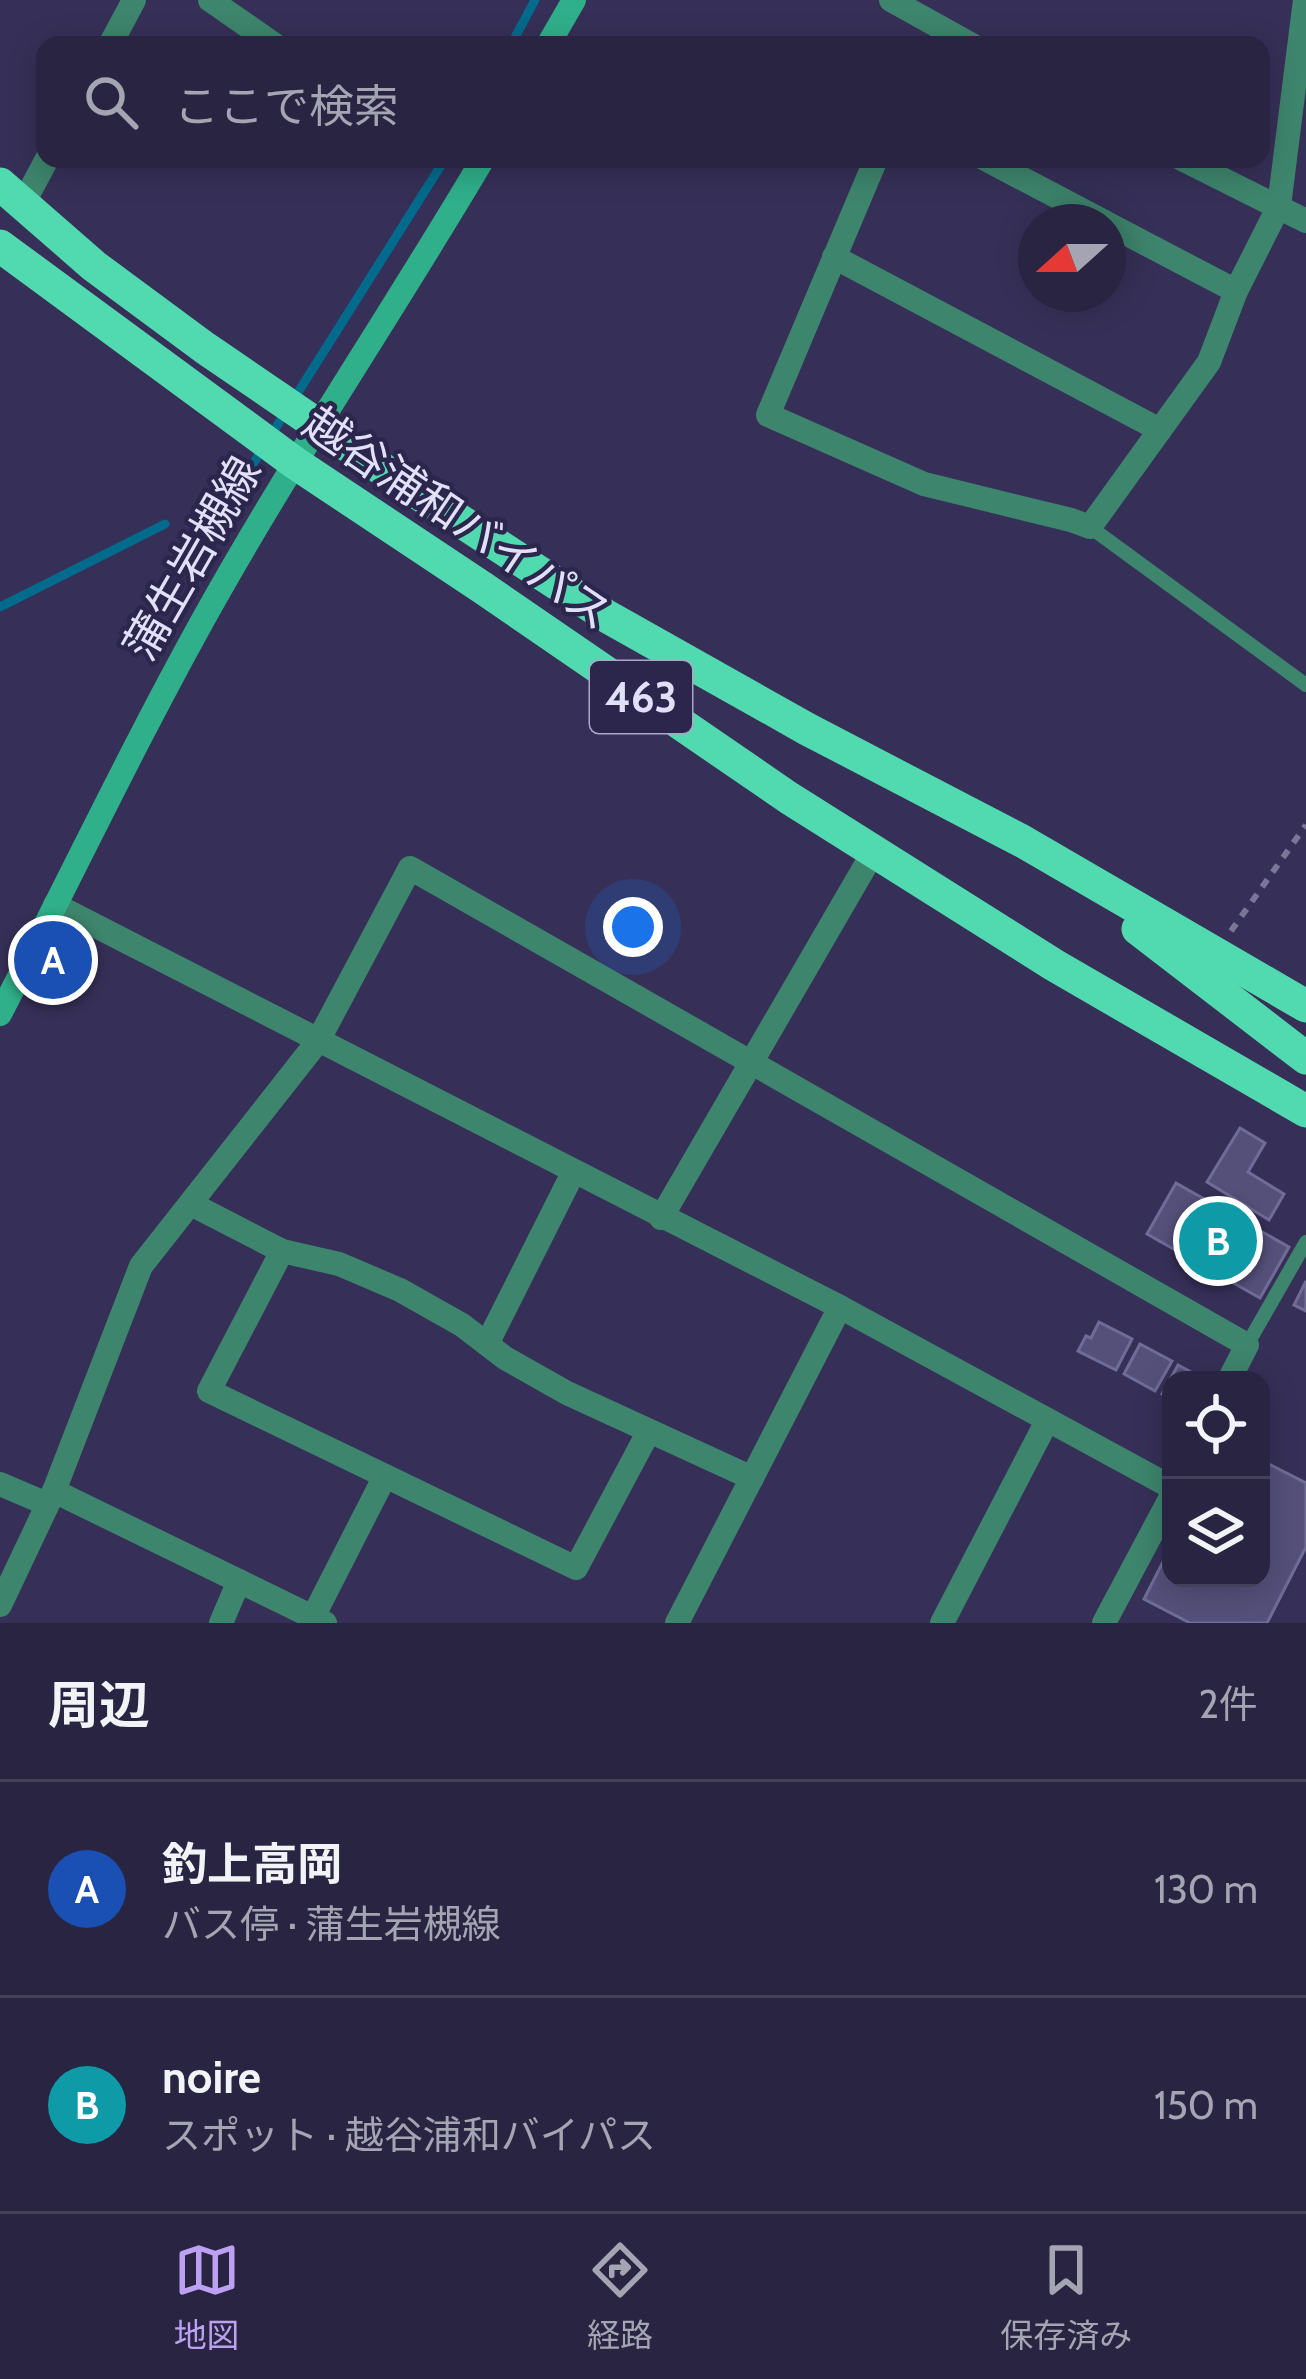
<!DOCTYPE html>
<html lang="ja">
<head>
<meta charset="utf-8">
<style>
	:root { --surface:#282442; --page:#302c49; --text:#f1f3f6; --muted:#a5a4b2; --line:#44415b; --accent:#bca0f2 }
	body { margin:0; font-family:Cabin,"Noto Sans JP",sans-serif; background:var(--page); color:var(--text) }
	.controls { position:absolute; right:36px; bottom:36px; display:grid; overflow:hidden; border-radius:24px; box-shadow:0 6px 30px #0003 }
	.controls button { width:108px; height:108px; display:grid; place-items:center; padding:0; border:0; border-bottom:3px solid var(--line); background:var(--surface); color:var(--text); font:60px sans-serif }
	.compass { position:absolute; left:1018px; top:204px; width:108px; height:108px; border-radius:50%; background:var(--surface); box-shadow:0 6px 30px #0003; rotate:249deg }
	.you { position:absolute; left:633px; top:927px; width:42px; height:42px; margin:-30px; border:9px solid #fff; border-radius:50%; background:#1a73e8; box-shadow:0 0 0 18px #1a73e833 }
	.badge { display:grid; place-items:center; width:78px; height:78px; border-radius:50%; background:var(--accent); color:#fff; font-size:39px; font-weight:700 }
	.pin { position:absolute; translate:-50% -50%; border:6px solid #fff; box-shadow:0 3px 12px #0006 }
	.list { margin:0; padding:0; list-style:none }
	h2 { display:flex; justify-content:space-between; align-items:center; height:156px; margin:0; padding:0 48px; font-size:51px }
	h2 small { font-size:39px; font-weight:400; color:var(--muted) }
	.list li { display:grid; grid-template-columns:78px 1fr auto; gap:36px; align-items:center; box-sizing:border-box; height:216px; padding:0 48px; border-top:3px solid var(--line) }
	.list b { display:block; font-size:45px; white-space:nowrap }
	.list p { margin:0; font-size:39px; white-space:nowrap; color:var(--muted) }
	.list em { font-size:39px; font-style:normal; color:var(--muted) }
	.icon { flex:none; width:66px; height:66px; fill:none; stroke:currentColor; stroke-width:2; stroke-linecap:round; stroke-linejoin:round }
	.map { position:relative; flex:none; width:1306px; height:1623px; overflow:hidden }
	.search { position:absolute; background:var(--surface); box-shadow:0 6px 30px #0003; left:36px; right:36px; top:36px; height:132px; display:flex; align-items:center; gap:30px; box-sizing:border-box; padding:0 42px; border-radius:24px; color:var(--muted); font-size:45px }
	.sheet { height:588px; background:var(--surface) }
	nav { display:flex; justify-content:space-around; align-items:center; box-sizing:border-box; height:168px; border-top:3px solid var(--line); background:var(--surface); font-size:33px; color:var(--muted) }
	nav a { display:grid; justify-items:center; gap:6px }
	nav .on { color:var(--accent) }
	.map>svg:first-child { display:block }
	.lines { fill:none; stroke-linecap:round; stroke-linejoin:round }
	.stream { stroke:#006b8d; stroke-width:9 }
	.building { fill:#55507a; stroke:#706c98; stroke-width:3 }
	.path { stroke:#7a7698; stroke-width:6; stroke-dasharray:9 9; stroke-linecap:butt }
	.service { stroke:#3e856d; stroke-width:14 }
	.minor { stroke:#3e856d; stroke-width:24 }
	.secondary { stroke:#2fb08a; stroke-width:24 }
	.trunk { stroke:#51daaf; stroke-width:33 }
	.labels { text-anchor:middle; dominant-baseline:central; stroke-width:9; stroke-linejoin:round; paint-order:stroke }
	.shield { fill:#2c264c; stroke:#aba8c5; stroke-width:3 }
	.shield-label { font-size:42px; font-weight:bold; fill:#e1e0f9 }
	.street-label { font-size:45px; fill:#e1e0f9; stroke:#2c264c }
</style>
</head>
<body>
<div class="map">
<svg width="1306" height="1623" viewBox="0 0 1306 1623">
	<rect width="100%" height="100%" fill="#363058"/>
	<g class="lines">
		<!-- stream -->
		<g class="stream">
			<polyline points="511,45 535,0"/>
			<polyline points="212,529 445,159"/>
			<polyline points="0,607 165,524"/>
		</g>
	</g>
	<!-- building -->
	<g class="building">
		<polygon points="1240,1128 1265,1143 1248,1172 1284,1194 1269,1220 1207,1182"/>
		<polygon points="1176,1183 1289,1247 1260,1298 1147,1234"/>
		<polygon points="1306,1281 1306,1311 1294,1305"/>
		<polygon points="1099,1322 1132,1339 1116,1370 1078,1351 1086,1336 1091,1338"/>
		<polygon points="1140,1344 1172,1361 1155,1391 1124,1374"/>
		<polygon points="1178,1365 1206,1380 1171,1380 1171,1399 1162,1394"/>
		<polygon points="1261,1460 1306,1483 1306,1547 1267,1623 1190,1623 1144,1599 1171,1546 1171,1578 1261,1578"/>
	</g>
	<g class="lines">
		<!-- path -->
		<polyline class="path" points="1231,931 1306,825"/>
		<!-- service -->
		<g class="service">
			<polyline points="1090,527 1306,685"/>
			<polyline points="1247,1345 1306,1242"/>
		</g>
		<!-- minor -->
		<g class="minor">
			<polyline points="210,0 275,45"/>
			<polyline points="891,0 972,45"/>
			<polyline points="110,45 134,0"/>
			<polyline points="876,159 768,415 924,484 1071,520 1090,527 1209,362 1236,291 1279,206 1305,0"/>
			<polyline points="985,159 1105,222"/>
			<polyline points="1182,159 1306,221"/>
			<polyline points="23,204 47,159"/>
			<polyline points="1108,224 1236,291"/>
			<polyline points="834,257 1160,430"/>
			<polyline points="55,905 840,1307 1171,1487"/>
			<polyline points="191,1204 282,1251 339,1264 400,1290 462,1325 505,1358 567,1393 752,1478"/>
			<polyline points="661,1218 874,851"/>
			<polyline points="282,1251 209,1391 576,1568 649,1431"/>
			<polyline points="487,1344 573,1173"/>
			<polyline points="0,1484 47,1504"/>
			<polyline points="54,1491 325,1623"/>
			<polyline points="0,1605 54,1491 141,1266 318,1041 410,868 1247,1345 1229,1380"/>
			<polyline points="313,1617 385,1476"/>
			<polyline points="221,1623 239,1581"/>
			<polyline points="677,1623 840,1307"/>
			<polyline points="942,1623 1047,1421"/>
			<polyline points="1104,1623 1171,1497"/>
		</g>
		<!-- secondary -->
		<g class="secondary">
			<polyline points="548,45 574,0"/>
			<path d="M 0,1014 C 71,877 137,737 213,602 C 298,451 395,308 483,159"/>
		</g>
		<!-- trunk -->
		<g class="trunk">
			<polyline points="0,184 94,266 205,348 416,492 608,617 807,729 1022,841 1306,1006"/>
			<polyline points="0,246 295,463 483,588 789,798 1054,965 1306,1111"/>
			<polyline points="1138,929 1306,1058"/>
		</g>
	</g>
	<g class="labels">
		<!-- shield labels -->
		<rect class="shield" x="590" y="661" width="102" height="72" rx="9"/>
		<g class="shield-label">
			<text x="641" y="697">463</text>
		</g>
		<!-- street labels -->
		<g class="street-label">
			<text transform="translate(458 518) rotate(34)">越谷浦和バイパス</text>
			<text transform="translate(192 558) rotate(-60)">蒲生岩槻線</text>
		</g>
	</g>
</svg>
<div class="controls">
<button><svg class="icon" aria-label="locate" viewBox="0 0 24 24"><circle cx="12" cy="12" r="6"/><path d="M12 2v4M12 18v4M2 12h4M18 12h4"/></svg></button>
<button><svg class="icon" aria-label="layers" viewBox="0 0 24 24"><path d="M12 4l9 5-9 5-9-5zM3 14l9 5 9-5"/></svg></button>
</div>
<svg class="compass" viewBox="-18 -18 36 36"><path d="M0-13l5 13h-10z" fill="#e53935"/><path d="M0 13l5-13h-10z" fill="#a5a4b2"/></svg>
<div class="you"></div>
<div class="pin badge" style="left:53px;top:960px;background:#1a4fb4">A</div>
<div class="pin badge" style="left:1218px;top:1241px;background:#0f9aa8">B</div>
<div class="search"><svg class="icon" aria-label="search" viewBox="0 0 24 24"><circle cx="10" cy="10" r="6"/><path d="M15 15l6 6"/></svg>ここで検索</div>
</div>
<section class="sheet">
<h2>周辺<small>2件</small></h2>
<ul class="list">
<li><span class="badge" style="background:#1a4fb4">A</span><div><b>釣上高岡</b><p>バス停 · 蒲生岩槻線</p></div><em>130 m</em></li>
<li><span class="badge" style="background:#0f9aa8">B</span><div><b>noire</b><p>スポット · 越谷浦和バイパス</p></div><em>150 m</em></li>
</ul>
</section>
<nav>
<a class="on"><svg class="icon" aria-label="map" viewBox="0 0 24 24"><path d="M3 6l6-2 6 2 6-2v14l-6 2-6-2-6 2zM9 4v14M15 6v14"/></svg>地図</a>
<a><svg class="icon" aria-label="directions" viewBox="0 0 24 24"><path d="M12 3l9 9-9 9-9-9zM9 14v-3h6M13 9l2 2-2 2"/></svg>経路</a>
<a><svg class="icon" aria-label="saved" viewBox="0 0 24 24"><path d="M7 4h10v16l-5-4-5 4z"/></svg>保存済み</a>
</nav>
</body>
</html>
